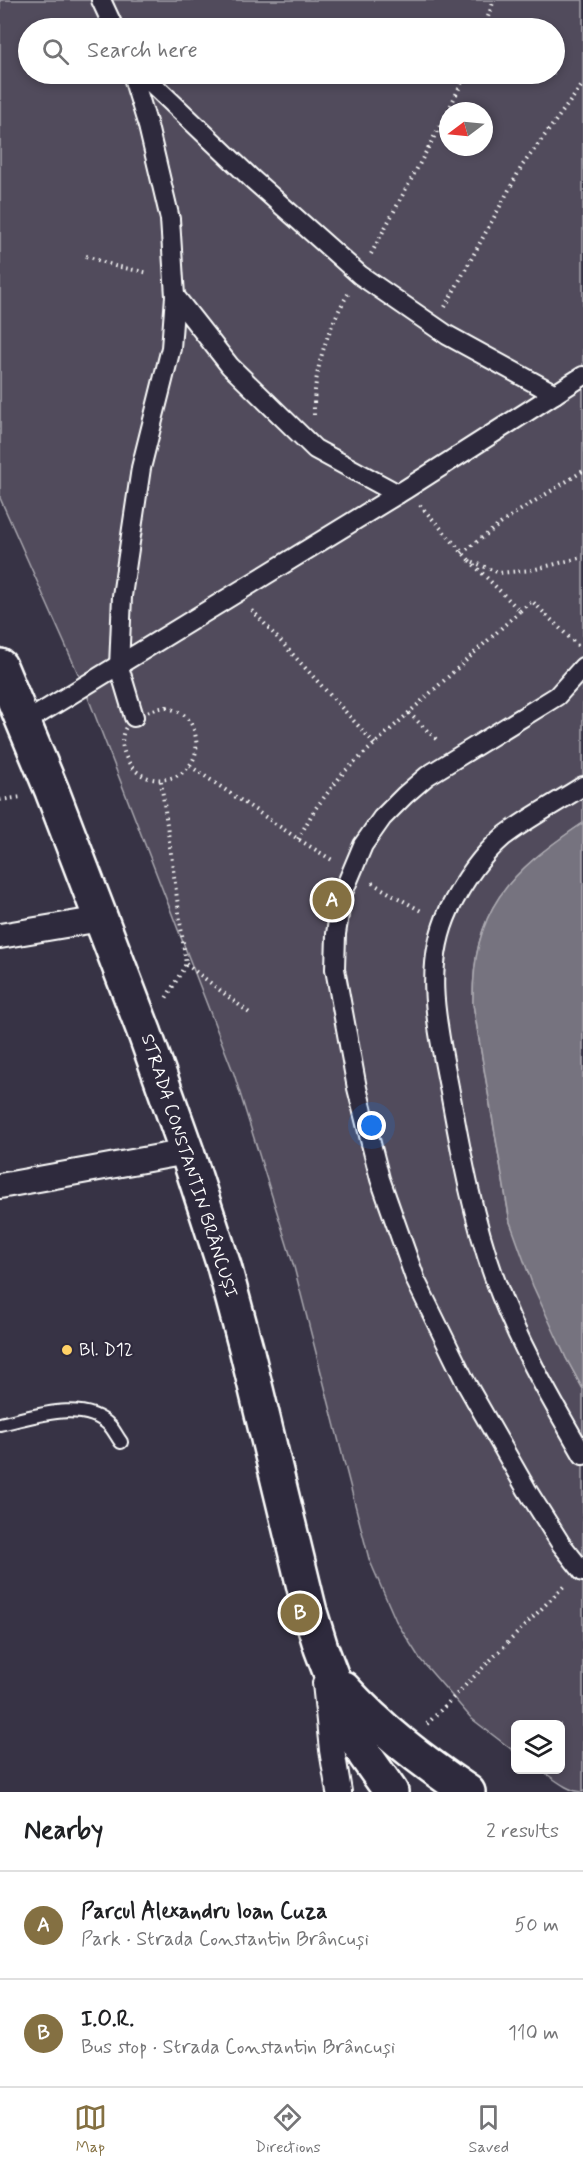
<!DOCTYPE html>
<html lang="en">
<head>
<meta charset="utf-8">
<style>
	:root { --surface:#fff; --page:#f6f6f6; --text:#202124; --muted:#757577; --line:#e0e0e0; --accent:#847042 }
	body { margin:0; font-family:Mynerve,sans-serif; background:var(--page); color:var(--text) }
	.controls { position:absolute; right:18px; bottom:18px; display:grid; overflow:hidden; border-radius:9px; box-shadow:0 3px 9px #0003 }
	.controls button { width:54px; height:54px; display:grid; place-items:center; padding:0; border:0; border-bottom:2px solid var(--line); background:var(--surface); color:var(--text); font:30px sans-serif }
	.compass { position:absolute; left:439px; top:102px; width:54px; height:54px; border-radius:50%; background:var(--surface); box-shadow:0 3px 9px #0003; rotate:254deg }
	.you { position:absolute; left:372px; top:1126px; width:21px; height:21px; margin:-15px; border:4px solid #fff; border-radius:50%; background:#1a73e8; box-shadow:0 0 0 9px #1a73e833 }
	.badge { display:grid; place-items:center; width:39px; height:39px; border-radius:50%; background:var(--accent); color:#fff; font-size:20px; font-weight:700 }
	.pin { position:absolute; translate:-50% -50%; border:3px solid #fff; box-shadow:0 2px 6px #0006 }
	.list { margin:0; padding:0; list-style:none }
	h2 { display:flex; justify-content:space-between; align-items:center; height:78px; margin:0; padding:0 24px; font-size:26px }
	h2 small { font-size:20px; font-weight:400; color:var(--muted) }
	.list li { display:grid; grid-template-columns:39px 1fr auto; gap:18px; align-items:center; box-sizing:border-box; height:108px; padding:0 24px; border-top:2px solid var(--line) }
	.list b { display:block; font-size:22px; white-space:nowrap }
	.list p { margin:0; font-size:20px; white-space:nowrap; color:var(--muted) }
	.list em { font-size:20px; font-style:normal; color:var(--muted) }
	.icon { flex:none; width:33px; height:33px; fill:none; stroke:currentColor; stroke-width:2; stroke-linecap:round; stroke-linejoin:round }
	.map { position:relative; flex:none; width:583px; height:1792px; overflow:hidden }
	.search { position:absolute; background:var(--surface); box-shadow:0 3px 9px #0003; left:18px; right:18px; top:18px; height:66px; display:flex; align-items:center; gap:15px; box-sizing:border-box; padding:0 21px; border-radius:33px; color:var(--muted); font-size:22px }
	.sheet { height:294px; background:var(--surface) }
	nav { display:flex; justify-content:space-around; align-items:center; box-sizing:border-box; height:84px; border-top:2px solid var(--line); background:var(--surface); font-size:16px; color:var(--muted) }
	nav a { display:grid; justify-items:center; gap:3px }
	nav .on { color:var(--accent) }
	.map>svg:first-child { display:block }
	.green { fill:#514c5c; stroke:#a8a6ae; stroke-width:1.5; fill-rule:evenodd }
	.water { fill:#76737f; stroke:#adabb2; stroke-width:1.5 }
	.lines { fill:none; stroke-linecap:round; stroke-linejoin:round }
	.service-casing { stroke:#fff; stroke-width:16 }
	.pedestrian-casing { stroke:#fff; stroke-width:22 }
	.minor-casing { stroke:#fff; stroke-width:28 }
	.secondary-casing { stroke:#fff; stroke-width:38 }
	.path { stroke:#fff; stroke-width:4; stroke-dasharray:1.5 4.5; stroke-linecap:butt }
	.service { stroke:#2f2a3d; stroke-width:12 }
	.pedestrian { stroke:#2f2a3d; stroke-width:18 }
	.minor { stroke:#2f2a3d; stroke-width:24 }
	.secondary { stroke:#2f2a3d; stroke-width:33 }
	.poi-dot { fill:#ffd166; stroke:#2f2a3d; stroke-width:2 }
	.labels { text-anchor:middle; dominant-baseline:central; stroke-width:4.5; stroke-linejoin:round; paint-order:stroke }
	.street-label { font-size:18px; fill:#fff; stroke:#2f2a3d }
	.poi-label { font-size:18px; fill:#fff; stroke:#2f2a3d; text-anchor:start }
</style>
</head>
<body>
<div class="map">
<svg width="583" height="1792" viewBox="0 0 583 1792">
	<rect width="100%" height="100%" fill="#373345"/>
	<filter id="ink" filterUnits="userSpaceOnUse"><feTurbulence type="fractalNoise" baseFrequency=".0167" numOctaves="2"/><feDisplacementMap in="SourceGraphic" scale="12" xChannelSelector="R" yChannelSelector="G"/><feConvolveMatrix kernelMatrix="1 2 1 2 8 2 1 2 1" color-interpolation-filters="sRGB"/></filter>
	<g filter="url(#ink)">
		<!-- green -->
		<path class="green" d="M 0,0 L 583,0 L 583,823 C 508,873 472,909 473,1004 L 510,1222 L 566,1358 L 583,1389 L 583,1792 C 568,1792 553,1778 541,1770 L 560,1770 L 560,1724 L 516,1724 L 515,1752 L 472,1719 L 420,1659 L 396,1621 L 369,1559 L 294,1267 L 234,1074 L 84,687 L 0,498 ZM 28,28 L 554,28 L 554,74 L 28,74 ZM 448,111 L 484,111 L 484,147 L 448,147 Z"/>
		<!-- water -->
		<path class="water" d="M 583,823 L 583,1389 L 566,1358 L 533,1286 L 510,1222 L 473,1004 C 472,909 508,873 583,823 Z"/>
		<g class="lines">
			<!-- service casing -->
			<g class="service-casing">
				<path id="service" d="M 0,1424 C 32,1417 84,1398 110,1426 C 114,1430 117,1437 121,1442"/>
			</g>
			<!-- pedestrian casing -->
			<g class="pedestrian-casing">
				<g id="pedestrian">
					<polyline points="101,0 114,28"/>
					<polyline points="132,74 148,126 170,219 175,296 171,348 141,468 122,596 119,667 134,717"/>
					<polyline points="142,74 252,179 360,275 447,335 555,394"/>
					<polyline points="175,296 230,366 315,449 398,494"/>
					<polyline points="583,667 557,696 427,776 405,795 382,818 363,845 342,895 336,934 335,969 357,1088 380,1179 416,1281 467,1385 527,1490 561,1544 583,1572"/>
					<polyline points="24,723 406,489 583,376"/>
					<path d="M 583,786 C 557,803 527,818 503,837 C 481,856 462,884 449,910 C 422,968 438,1028 449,1087 C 461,1152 472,1215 494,1277 C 516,1339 550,1398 583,1455"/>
				</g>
			</g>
			<!-- minor casing -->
			<g class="minor-casing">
				<g id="minor">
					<polyline points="0,936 101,919"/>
					<polyline points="0,1186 187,1152"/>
					<polyline points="325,1683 332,1750 339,1792"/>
				</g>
			</g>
			<!-- secondary casing -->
			<g class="secondary-casing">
				<g id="secondary">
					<polyline points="0,666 52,791 145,1034 187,1152 224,1266 246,1348 310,1612 321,1648 354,1735 365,1755 391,1792"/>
					<path d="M 343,1688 C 380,1729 422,1761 468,1792"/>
				</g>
			</g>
			<!-- path -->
			<g class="path">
				<polyline points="484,28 494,0"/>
				<polyline points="448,111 466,74"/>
				<polyline points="371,254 448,111"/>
				<polyline points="86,256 115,266 149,273"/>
				<polyline points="445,307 522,166 583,84"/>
				<path d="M 314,415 C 313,373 326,331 348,294"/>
				<polyline points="420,505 469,560 499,573 532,570 583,557"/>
				<polyline points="462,553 511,516 583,471"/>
				<polyline points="252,610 375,744"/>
				<polyline points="520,611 532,601 578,646"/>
				<path d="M 167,707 C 172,710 179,711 184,715 C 191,721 195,730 196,739 C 202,781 143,796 126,757 C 112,725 139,711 167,707 Z"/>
				<polyline points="409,713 439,742"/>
				<polyline points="190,766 298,839 332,860"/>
				<polyline points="161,781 186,964 165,1000"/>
				<polyline points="0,800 22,797"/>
				<polyline points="298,839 315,809 344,772 520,611 469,560"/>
				<polyline points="372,883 423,912"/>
				<polyline points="186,964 252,1015"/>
				<polyline points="427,1724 565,1585"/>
			</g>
			<!-- service -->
			<use href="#service" class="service"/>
			<!-- pedestrian -->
			<use href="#pedestrian" class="pedestrian"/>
			<!-- minor -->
			<use href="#minor" class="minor"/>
			<!-- secondary -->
			<use href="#secondary" class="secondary"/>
		</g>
	</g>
	<!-- markers -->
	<circle class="poi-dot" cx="67" cy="1350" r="6"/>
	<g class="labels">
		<!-- street labels -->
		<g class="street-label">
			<text transform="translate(189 1166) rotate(72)">STRADA CONSTANTIN BRÂNCUȘI</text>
		</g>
		<!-- poi labels -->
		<g class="poi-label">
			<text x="79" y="1350">Bl. D12</text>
		</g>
	</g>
</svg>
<div class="controls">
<button><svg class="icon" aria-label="layers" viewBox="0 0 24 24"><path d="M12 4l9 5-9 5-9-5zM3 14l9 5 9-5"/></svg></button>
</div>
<svg class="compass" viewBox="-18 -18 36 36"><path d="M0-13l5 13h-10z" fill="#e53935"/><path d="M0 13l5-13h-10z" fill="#757577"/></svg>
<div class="you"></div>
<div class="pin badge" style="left:332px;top:900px">A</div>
<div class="pin badge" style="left:300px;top:1613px">B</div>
<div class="search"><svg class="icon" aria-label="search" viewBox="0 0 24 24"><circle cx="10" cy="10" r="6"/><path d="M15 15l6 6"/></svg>Search here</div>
</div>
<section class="sheet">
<h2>Nearby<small>2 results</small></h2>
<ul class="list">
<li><span class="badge">A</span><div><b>Parcul Alexandru Ioan Cuza</b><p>Park · Strada Constantin Brâncuși</p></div><em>50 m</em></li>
<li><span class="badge">B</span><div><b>I.O.R.</b><p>Bus stop · Strada Constantin Brâncuși</p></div><em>110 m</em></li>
</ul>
</section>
<nav>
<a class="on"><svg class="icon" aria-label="map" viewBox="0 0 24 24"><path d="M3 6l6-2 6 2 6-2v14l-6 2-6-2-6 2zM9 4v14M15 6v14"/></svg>Map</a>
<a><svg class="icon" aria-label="directions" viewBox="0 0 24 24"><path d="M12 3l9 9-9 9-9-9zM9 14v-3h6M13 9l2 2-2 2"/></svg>Directions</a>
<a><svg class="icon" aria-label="saved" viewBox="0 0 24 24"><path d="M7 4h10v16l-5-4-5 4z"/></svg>Saved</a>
</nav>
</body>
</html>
